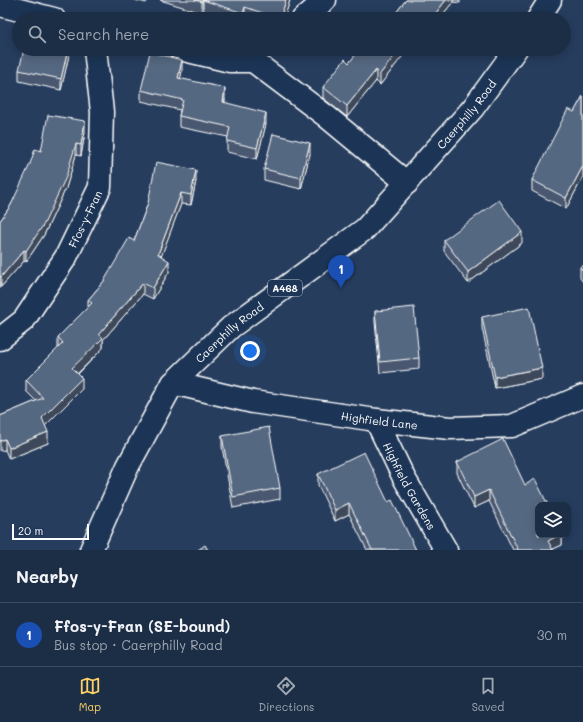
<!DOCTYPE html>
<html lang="en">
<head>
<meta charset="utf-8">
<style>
	:root { --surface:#1c2e46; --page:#25364d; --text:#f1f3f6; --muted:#a0a8b3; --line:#3a4a5f; --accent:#ffd166 }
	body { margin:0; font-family:Mali,sans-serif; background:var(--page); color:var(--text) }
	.controls { position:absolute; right:12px; bottom:12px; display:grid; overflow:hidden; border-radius:8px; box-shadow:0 2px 10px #0003 }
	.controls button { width:36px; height:36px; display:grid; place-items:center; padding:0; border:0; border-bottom:1px solid var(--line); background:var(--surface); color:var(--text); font:20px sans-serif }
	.scale { position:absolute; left:12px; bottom:10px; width:77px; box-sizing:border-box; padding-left:4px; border:2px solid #fff; border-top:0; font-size:11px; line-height:14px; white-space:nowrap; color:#fff; -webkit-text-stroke:3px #1d3557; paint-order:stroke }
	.you { position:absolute; left:250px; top:351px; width:14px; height:14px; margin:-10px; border:3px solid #fff; border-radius:50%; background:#1a73e8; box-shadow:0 0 0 6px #1a73e833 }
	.badge { display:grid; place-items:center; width:26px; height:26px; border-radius:50%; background:var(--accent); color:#fff; font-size:13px; font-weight:700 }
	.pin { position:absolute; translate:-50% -33px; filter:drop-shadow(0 1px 2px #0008) }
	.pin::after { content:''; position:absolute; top:21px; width:14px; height:12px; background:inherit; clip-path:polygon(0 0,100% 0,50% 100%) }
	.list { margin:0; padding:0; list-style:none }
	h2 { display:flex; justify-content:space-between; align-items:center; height:52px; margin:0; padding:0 16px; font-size:17px }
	h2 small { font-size:13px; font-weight:400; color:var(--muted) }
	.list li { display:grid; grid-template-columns:26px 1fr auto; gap:12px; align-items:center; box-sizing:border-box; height:64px; padding:0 16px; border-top:1px solid var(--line) }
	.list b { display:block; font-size:15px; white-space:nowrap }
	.list p { margin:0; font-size:13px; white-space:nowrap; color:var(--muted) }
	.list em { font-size:13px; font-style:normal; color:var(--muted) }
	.icon { flex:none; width:22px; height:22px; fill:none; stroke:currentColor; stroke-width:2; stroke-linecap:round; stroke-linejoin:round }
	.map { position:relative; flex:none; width:583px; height:550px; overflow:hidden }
	.search { position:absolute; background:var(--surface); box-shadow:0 2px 10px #0003; left:12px; right:12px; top:12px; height:44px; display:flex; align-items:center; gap:10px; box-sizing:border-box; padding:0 14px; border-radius:22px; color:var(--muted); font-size:15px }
	.sheet { height:116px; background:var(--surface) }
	nav { display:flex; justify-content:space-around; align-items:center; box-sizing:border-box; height:56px; border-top:1px solid var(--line); background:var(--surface); font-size:11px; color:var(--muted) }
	nav a { display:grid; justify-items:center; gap:2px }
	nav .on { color:var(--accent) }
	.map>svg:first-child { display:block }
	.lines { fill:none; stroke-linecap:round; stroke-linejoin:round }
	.street-casing { stroke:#fff; stroke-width:25 }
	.primary-casing { stroke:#fff; stroke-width:25 }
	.street { stroke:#1d3557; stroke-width:22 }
	.primary { stroke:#1d3557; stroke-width:22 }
	.wall { fill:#49596f; stroke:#fff }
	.shaded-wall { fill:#3c485a; stroke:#fff }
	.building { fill:#556781; stroke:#fff }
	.labels { text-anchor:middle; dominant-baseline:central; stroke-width:4; stroke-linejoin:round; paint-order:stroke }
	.shield { fill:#1d3557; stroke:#bbc2cd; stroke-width:1 }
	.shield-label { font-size:10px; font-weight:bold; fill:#fff }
	.street-label { font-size:11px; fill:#fff; stroke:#1d3557 }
</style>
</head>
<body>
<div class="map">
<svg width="583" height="550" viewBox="0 0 583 550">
	<rect width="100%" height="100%" fill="#263d5e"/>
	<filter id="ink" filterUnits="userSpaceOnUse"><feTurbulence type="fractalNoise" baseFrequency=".025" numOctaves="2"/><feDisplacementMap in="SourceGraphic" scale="8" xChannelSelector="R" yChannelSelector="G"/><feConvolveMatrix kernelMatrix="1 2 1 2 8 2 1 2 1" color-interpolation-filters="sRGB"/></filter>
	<g filter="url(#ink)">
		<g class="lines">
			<!-- street casing -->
			<g class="street-casing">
				<g id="street">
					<polyline points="0,5 54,19"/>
					<polyline points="303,19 325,0"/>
					<polyline points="180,49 230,61 253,61 326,116 407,183"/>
					<path id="s1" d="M 0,339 L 24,320 L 66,257 L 100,187 L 102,112 L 95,49"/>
					<path id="s2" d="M 173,383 L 253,402 L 376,420 L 450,428 L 512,426 L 583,396"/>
					<path id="s3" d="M 376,420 L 404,478 L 446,550"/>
				</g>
			</g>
			<!-- primary casing -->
			<g class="primary-casing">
				<g id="primary">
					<polyline points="538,19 550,0"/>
					<path id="s4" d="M 91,550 L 128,466 L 173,383 L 231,327 L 365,229 L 473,108 L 516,49"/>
				</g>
			</g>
			<!-- street -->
			<use href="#street" class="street"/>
			<!-- primary -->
			<use href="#primary" class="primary"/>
		</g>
		<!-- wall -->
		<g class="wall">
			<polygon points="135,0 148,0 146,3"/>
			<polygon points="160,0 290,0 284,19 247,19 245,18 244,19 228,19 203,11 202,13"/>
			<polygon points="406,0 460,0 460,3 453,2 439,19 391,19"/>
			<polygon points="69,49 69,55 61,90 19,81 19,70"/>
			<polygon points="360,49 408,49 380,85 376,81 347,117 323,98 323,87 349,63"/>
			<polygon points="182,71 180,79 225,99 225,103 266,124 257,159 227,152 227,141 228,137 179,127 179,116 180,110 141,101 141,90"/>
			<polygon points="583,96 583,177 566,209 532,191 532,180 574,112"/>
			<polygon points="85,132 81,156 76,155 66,188 44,235 26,262 24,261 1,287 0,287 0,221 11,205 41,151"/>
			<polygon points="310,154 301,189 264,180 264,169"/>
			<polygon points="196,181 191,205 181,204 161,256 169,272 153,299 143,294 103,340 103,348 78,374 82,389 45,426 48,443 9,459 5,450 0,416 36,401 26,391 26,380 58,348 58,337 88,307 88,300 104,281 134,241 148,203"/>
			<polygon points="444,240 522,243 468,283 444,251"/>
			<polygon points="583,266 583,282 580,278 580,267"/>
			<polygon points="375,311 419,358 419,369 380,373 375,322"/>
			<polygon points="482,317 542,379 495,388 482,328"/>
			<polygon points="222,436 280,488 280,499 233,508 222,447"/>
			<polygon points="457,462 525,485 562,535 562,545 553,549 553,550 513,550 489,501 474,508 457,473"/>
			<polygon points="318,474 388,502 416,550 367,550 349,514 335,521 318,485"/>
		</g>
		<!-- shaded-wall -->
		<g class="shaded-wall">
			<polygon points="203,0 203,11 202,13 202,2"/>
			<polygon points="286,0 290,0 284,19 280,19"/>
			<polygon points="446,0 453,0 453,2 439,19 431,19"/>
			<polygon points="245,7 245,18 244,19 243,19 243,13"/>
			<polygon points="68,49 69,49 69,55 61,90 61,79"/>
			<polygon points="400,49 408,49 380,85 380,74"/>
			<polygon points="182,60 182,71 178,89 178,78"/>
			<polygon points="376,70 376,81 347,117 347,106"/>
			<polygon points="225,88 225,99 223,113 223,102"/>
			<polygon points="266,113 266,124 257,159 257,148"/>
			<polygon points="85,121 85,132 81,156 81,145"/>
			<polygon points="310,143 310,154 301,189 301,178"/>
			<polygon points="76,144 76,155 66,188 44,235 26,262 26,251"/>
			<polygon points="583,166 583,177 566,209 566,198"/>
			<polygon points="196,170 196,181 191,205 191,195"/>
			<polygon points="181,193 181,204 158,265 158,254"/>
			<polygon points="522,232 522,243 468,283 468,272"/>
			<polygon points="24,250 24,261 1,287 1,277"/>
			<polygon points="169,261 169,272 153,299 153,288"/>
			<polygon points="143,283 143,294 103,340 103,348 72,379 72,368 99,334"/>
			<polygon points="542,368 542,379 495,388 495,377"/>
			<polygon points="82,378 82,389 42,429 42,418"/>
			<polygon points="48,432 48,443 9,459 9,448"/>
			<polygon points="5,439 5,450 0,451 0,441"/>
			<polygon points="489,490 489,501 474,508 474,497"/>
			<polygon points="349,503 349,514 335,521 335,510"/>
			<polygon points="559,535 562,535 562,545 551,550 548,541"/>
		</g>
		<!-- building -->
		<g class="building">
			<polygon points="195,0 203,0 202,2"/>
			<polygon points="203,0 286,0 280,19 245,7 243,13"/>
			<polygon points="406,0 446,0 431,19 391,19"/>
			<polygon points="24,49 68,49 61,79 19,70"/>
			<polygon points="360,49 400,49 380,74 376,70 347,106 323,87 345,59 349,63"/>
			<polygon points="150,52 182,60 178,78 225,88 223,102 266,113 257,148 227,141 230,127 179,116 183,100 141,90"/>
			<polygon points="583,96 583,166 566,198 532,180 568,109 574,112"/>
			<polygon points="48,115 85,121 81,145 76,144 66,177 44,224 26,251 24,250 1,277 0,276 0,221 11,205 30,164 35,149 41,151"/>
			<polygon points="273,134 310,143 301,178 264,169"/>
			<polygon points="156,162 196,170 191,195 181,193 158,254 169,261 153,288 143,283 99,334 103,338 72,368 82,378 42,418 48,432 9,448 5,439 0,441 0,416 43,398 26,380 63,343 58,337 92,303 88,300 104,281 129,238 134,241 148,203"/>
			<polygon points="499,200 522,232 468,272 444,240"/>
			<polygon points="583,266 583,271 580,267"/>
			<polygon points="414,307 419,358 380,362 375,311"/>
			<polygon points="529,307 542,368 495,377 482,317"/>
			<polygon points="269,427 280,488 233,497 222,436"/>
			<polygon points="503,439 525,485 535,479 548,505 538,505 538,535 559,535 548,541 553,550 518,550 489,490 474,497 457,462"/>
			<polygon points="364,452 388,502 392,500 416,550 372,550 349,503 335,510 318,474"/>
			<polygon points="205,545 208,550 198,550"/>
		</g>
	</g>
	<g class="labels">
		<!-- shield labels -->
		<rect class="shield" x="268" y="280" width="34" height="16" rx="3"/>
		<g class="shield-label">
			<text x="285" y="288">A468</text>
		</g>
		<!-- street labels -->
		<g class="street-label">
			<text stroke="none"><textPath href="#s4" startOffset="586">Caerphilly Road</textPath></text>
			<text stroke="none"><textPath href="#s1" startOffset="149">Ffos-y-Fran</textPath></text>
			<text stroke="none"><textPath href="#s4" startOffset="262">Caerphilly Road</textPath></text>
			<text stroke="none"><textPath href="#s2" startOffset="210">Highfield Lane</textPath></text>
			<text stroke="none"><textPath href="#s3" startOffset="74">Highfield Gardens</textPath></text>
		</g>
	</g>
</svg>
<div class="controls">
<button><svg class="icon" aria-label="layers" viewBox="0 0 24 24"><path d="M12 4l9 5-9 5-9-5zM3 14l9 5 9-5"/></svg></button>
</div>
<div class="scale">20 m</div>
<div class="you"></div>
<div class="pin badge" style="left:341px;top:288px;background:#1a4fb4">1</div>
<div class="search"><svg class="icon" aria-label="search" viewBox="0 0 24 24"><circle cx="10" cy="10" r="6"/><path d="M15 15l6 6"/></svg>Search here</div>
</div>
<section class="sheet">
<h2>Nearby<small></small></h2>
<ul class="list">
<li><span class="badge" style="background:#1a4fb4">1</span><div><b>Ffos-y-Fran (SE-bound)</b><p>Bus stop · Caerphilly Road</p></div><em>30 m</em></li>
</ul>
</section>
<nav>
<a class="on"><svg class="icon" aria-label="map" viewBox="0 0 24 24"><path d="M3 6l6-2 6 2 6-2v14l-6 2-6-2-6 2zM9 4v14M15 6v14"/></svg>Map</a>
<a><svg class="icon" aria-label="directions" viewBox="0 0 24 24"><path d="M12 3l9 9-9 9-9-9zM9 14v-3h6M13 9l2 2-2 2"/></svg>Directions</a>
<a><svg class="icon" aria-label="saved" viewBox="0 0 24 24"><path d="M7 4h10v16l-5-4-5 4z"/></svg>Saved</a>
</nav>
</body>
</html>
